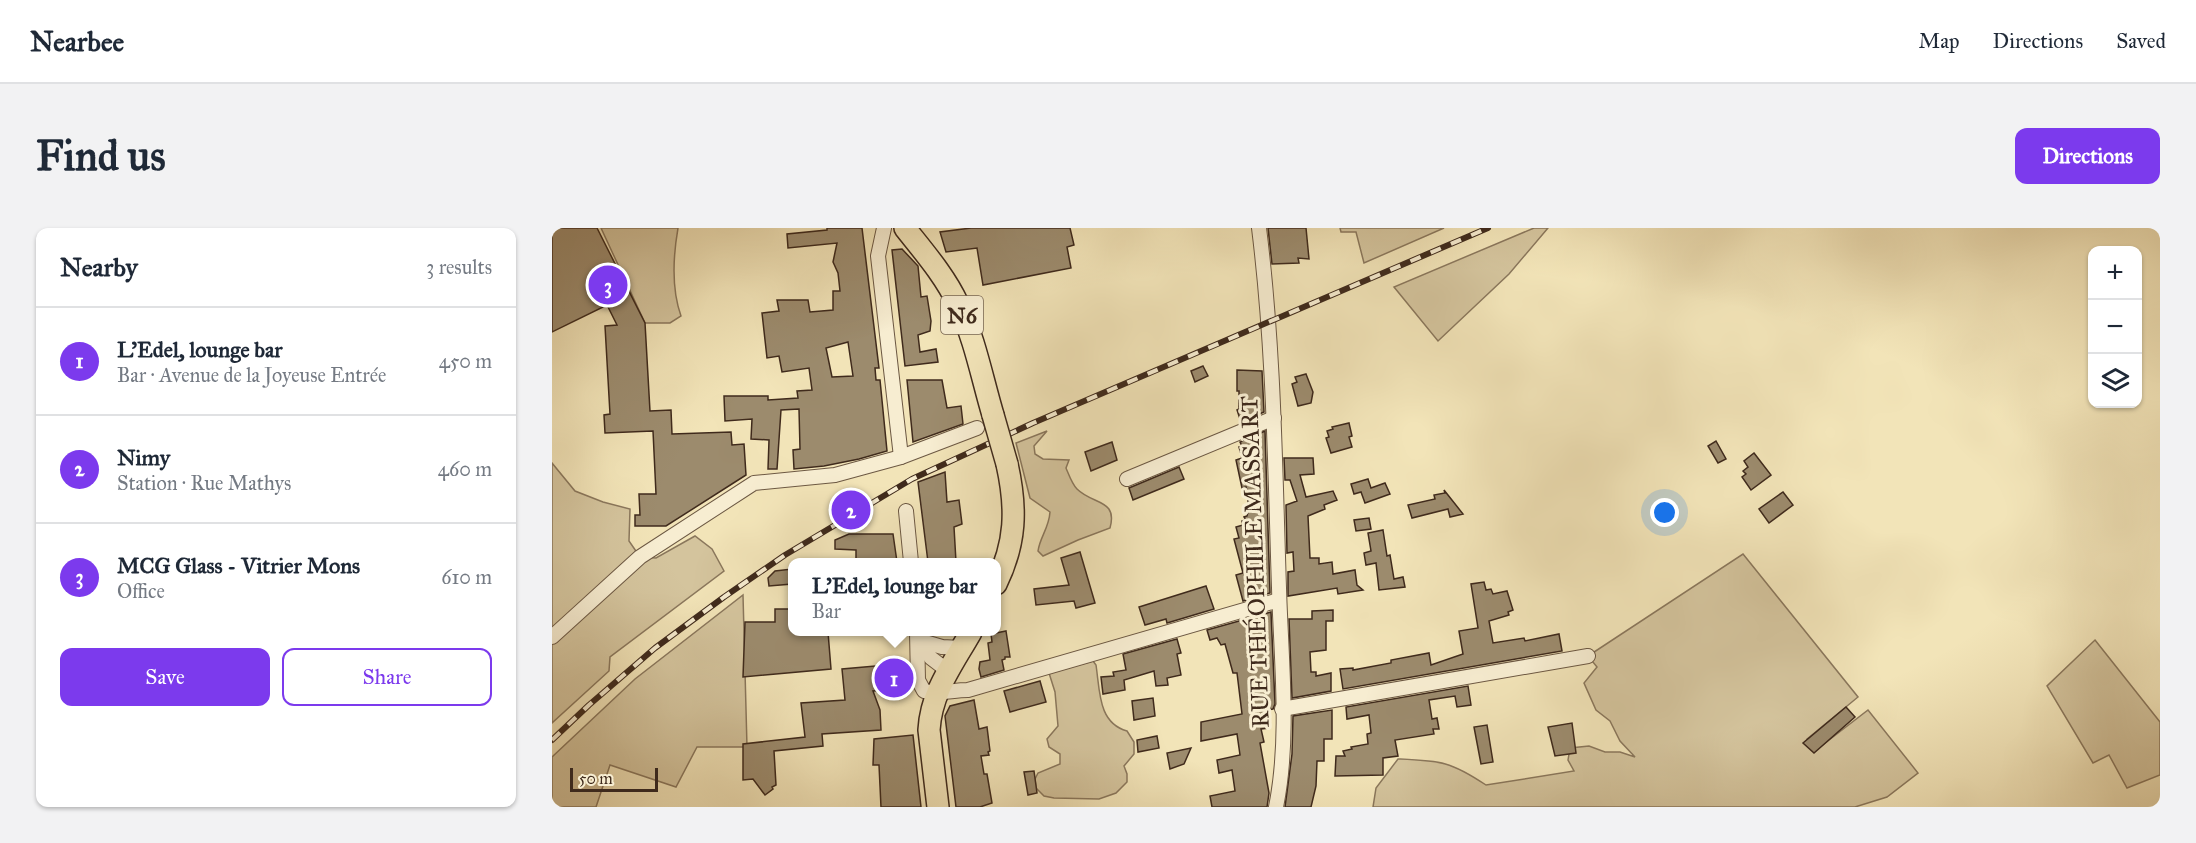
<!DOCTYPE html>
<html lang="en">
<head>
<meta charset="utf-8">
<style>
	:root { --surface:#fff; --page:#f2f2f3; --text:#1f2937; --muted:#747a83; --line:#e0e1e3; --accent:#7c3aed }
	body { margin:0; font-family:"IM FELL Great Primer",serif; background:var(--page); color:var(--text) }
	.controls { position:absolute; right:18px; top:18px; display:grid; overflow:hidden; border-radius:12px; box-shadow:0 2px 4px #0004 }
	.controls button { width:54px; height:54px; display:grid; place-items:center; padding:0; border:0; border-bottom:2px solid var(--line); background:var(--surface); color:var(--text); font:30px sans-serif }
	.scale { position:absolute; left:18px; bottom:15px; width:88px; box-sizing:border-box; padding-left:6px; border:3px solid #3f2a1c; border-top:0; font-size:16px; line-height:21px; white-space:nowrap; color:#3f2a1c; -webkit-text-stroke:4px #f7edd1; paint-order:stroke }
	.you { position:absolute; left:1113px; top:285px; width:21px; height:21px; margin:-15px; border:4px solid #fff; border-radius:50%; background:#1a73e8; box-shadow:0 0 0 9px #1a73e833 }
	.badge { display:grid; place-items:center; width:39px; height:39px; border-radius:50%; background:var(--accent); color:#fff; font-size:20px; font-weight:700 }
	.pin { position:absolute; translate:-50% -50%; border:3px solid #fff; box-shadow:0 2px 6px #0006 }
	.popup { position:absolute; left:236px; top:330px; width:213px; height:78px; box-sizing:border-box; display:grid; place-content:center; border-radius:12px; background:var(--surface); filter:drop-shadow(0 2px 4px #0005); font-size:20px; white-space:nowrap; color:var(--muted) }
	.popup b { font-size:22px; color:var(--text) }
	.popup::after { content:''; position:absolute; left:50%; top:100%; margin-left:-12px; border:12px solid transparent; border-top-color:var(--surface) }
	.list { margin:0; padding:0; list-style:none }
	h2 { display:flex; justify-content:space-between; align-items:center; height:78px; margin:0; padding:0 24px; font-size:26px }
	h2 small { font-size:20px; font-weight:400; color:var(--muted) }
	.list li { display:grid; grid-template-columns:39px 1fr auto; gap:18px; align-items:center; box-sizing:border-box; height:108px; padding:0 24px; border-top:2px solid var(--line) }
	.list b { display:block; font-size:22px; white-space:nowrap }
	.list p { margin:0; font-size:20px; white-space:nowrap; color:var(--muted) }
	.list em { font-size:20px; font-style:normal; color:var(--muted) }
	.actions { display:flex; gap:12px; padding:18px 24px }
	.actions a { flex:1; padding:14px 0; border:2px solid var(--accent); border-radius:12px; text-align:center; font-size:21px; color:var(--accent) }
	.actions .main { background:var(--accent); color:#fff }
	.icon { flex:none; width:33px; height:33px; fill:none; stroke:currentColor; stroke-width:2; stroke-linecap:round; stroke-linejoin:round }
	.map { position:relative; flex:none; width:1608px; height:579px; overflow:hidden; border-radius:12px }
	header { display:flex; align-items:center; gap:36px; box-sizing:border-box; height:84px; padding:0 30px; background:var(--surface); border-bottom:2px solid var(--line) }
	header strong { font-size:28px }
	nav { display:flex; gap:33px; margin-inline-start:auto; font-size:21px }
	.intro { display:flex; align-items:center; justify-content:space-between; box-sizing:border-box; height:144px; padding:0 36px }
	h1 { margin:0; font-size:42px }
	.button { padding:15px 27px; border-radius:12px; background:var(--accent); color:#fff; font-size:21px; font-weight:700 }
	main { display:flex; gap:36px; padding:0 36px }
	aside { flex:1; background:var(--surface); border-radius:12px; box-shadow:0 2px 4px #0004 }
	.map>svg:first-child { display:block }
	.green { fill:#d4c49d; stroke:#8a775c; stroke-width:1.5 }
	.building { fill:#9c8b6d; stroke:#3f2a1c; stroke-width:1.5; fill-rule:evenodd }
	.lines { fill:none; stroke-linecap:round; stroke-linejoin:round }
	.minor-casing { stroke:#6c5843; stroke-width:16 }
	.primary-casing { stroke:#3f2a1c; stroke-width:24 }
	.minor { stroke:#f7edd1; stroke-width:14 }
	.primary { stroke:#f2e4b8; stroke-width:21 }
	.rail-casing { stroke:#3f2a1c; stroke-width:6 }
	.rail { stroke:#f7edd1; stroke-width:4; stroke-dasharray:11; stroke-linecap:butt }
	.primary-bridge-casing { stroke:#3f2a1c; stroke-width:24; stroke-linecap:butt }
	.primary-bridge { stroke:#f2e4b8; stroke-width:21 }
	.labels { text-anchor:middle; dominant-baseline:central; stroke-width:6; stroke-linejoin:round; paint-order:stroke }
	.shield { fill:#f7edd1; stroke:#766452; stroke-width:1.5 }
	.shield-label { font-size:22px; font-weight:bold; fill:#3f2a1c }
	.street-label { font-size:24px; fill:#3f2a1c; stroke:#f7edd1 }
</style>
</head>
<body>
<header>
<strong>Nearbee</strong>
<nav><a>Map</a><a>Directions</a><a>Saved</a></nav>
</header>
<div class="intro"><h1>Find us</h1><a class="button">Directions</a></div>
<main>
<aside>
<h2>Nearby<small>3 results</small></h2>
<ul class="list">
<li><span class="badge">1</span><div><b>L'Edel, lounge bar</b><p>Bar · Avenue de la Joyeuse Entrée</p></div><em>450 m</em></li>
<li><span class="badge">2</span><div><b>Nimy</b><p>Station · Rue Mathys</p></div><em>460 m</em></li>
<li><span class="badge">3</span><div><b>MCG Glass - Vitrier Mons</b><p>Office</p></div><em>610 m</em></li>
</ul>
<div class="actions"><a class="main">Save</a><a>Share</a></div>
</aside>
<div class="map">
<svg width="1608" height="579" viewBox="0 0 1608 579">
	<rect width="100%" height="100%" fill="#f2e4b8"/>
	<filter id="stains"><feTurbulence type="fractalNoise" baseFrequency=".00333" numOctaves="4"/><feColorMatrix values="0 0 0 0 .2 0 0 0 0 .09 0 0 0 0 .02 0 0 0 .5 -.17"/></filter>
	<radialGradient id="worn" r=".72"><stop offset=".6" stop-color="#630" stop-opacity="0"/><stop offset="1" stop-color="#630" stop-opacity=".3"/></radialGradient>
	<!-- green -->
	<g class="green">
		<path d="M 49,0 L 126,0 C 121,29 119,60 129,88 L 118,95 L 93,95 Z"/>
		<polygon points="788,0 892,0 812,35 804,4 789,4"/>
		<polygon points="982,0 996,0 957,46 886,113 842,59"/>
		<path d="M 495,203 L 482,218 L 483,226 L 491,231 L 517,232 L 514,240 C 517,247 520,256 525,261 C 541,277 566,271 558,300 L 526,312 L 491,328 L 486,323 C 488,309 497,300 498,284 L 478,270 L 464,215 Z"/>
		<polygon points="0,235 23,263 51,274 78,281 77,313 88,329 104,330 143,308 160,321 172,343 58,429 57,443 0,495"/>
		<path d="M 1191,326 L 1306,469 L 1255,511 L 1264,522 L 1316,482 L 1366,545 L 1335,569 L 1303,579 L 821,579 L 824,560 L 846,531 C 889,533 898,533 934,557 L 1022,543 L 1016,532 L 1018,520 L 1037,518 L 1053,524 L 1068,524 L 1083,529 L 1068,513 L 1058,493 L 1044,482 L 1032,455 L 1045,439 L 1036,428 Z"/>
		<polygon points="191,367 195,519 145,519 124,559 58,537 44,579 0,579 0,529 83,451"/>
		<polygon points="1543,412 1608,494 1608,547 1575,560 1557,527 1541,535 1495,458"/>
		<path d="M 541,433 L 544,437 C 548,463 546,495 575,503 L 582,514 L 582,526 L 572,538 L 575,546 L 575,554 L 564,565 L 547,571 L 502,570 L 492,568 L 484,560 L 483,551 L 486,545 L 508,536 L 508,526 L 497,519 L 495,511 L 506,498 L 503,464 L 497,445 Z"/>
	</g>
	<!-- building -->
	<g class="building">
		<polygon points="0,0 45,0 93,95 98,183 119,182 120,206 179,204 180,217 192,216 194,247 114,298 83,298 83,287 88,287 87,266 104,266 101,203 53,205 52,187 58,186 53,98 65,97 55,77 0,104"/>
		<path d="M 275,0 L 310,0 L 327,140 L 323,140 L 324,152 L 328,152 L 335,223 L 307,231 L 272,238 L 242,241 L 241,222 L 248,221 L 247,181 L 229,182 L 225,241 L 216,241 L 217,212 L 199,211 L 200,191 L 173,193 L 172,168 L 216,168 L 216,172 L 246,170 L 245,163 L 260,162 L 257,140 L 230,144 L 227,128 L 215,130 L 210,85 L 227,83 L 225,72 L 256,72 L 258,84 L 281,82 L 281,63 L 288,63 L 286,45 L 281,34 L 285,15 L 236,20 L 235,6 L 275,2 ZM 296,114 L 301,148 L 280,149 L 274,120 Z"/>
		<polygon points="419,0 518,0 522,17 515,19 519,40 431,57 425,20 394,24 388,4"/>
		<polygon points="716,0 754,0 757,31 746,30 747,35 720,36"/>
		<polygon points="350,21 366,38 369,69 375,68 379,93 378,103 366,107 368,124 384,121 386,134 353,138 340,22"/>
		<polygon points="651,138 656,148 643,154 639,143"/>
		<polygon points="685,142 710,143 712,184 689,194 685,182 687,181 687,163 685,163"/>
		<polygon points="754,146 761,164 759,175 746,178 740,156 745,154 743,149"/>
		<polygon points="355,152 390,152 395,180 409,178 411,196 361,214"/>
		<polygon points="797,195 800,208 797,209 800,219 779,225 774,210 777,209 775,203 781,201 780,199"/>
		<polygon points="713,203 718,365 691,373 684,347 691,345 682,311 687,310 684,299 691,297 690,293 694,292 692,289 695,288 696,284 696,266 694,259 690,260 684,232 690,230 687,219 690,218 688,214"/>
		<polygon points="1164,213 1174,231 1166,235 1156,218"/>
		<polygon points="560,214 565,232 539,243 533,224"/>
		<polygon points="1202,225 1219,247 1199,262 1190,249 1194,246 1191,243 1196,239 1192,233"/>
		<polygon points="732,230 761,230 762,246 748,247 754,269 781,263 785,272 772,277 773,281 756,288 758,330 767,330 767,336 780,334 781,346 803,342 805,357 811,362 786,366 785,360 736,368 736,344 742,343 741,324 735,325 734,277 745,273 738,252 733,252"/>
		<polygon points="627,239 632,251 581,272 577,260"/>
		<polygon points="393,244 395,274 407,272 410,296 402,299 404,334 376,334 366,254"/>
		<polygon points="816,251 819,260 833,255 838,266 813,275 809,264 802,266 799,256"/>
		<polygon points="892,262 911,286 898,289 896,281 860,290 856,277 883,271 882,267 893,265"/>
		<polygon points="1231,264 1241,277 1217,295 1207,281"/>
		<polygon points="817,290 819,301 804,303 802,292"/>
		<polygon points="831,302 835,328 838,327 842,351 851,349 853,359 827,362 824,335 814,337 812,325 819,323 816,305"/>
		<polygon points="297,306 341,306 345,334 304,334 304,322 283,321 283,312"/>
		<polygon points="528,324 543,375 524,380 522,373 484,377 482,361 517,357 509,330"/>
		<polygon points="240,341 240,356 217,358 216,350 223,343"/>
		<polygon points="932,354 934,362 939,361 941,366 955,363 961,382 956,384 957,387 937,393 941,415 972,410 973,413 1007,406 1010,423 791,461 788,441 801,440 801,442 839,435 839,432 877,425 879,437 911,426 907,403 926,400 919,356"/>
		<polygon points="654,358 662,381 615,395 614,391 593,397 587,379"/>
		<polygon points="223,381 237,381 237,384 240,384 240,404 276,404 279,441 191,449 193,394 223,394"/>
		<polygon points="781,382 781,393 774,393 774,422 758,424 759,444 764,444 764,448 779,445 779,463 740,470 737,391 760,391 760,383"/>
		<polygon points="719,384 723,476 721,481 714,482 717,500 709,501 712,514 708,515 717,565 715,579 660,579 658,568 683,563 680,542 667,545 665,532 688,527 685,506 649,513 649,494 690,486 685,445 681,445 673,416 669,417 665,410 658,412 655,402"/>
		<polygon points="454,403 458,429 453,429 453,431 450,432 452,442 429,449 427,441 428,434 438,432 436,415 440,414 439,406"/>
		<polygon points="625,411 629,425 625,426 629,447 615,450 616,457 604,458 602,443 572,452 573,462 551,466 549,449 562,448 561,444 574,442 571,426"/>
		<polygon points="346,436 348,461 321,463 328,482 329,502 270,506 271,518 222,523 224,557 220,559 221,561 213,567 201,551 191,552 191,516 253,509 249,475 293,472 290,441"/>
		<polygon points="488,453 494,474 458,484 452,463"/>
		<polygon points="916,458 919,477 905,479 903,468 877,472 880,491 885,490 887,501 881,501 882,506 843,512 846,528 831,530 831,547 783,548 784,528 793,528 791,523 800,521 799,519 816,516 815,506 819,505 817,487 795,491 794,479"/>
		<polygon points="601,470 603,488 582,492 580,473"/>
		<polygon points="422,472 427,501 435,499 438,523 436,524 437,527 429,528 432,546 435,546 440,575 428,579 404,579 393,488 398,478"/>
		<polygon points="1294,479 1303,489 1262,525 1251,515"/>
		<polygon points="780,482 780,511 772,511 772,533 765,533 764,558 759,579 733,579 740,526 741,488"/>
		<polygon points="1020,495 1024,525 1003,528 996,499"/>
		<polygon points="935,497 941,534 929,536 922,499"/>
		<polygon points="361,507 369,579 329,579 327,537 321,537 322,511"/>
		<polygon points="605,508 607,520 586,524 585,512"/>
		<polygon points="639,520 632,536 618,541 615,525"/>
		<polygon points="482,543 485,565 476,567 472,544"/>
	</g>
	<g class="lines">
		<!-- minor casing -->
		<g class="minor-casing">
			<g id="minor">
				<polyline points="332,0 326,28 349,229"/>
				<path d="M 707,0 C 722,120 723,240 727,360 C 729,431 738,510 724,579"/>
				<polyline points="575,251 722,190"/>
				<polyline points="354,283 359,334"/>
				<path d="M 365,404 L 366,452 L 372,463 C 387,467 400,462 416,462 L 727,372"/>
				<polyline points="0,409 88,329 202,255 283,247 349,229 425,200"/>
				<polyline points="366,412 390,419 410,420"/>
				<polyline points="366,412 379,430 396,443"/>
				<polyline points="730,481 1036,428"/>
			</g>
		</g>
		<!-- primary casing -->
		<g class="primary-casing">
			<g id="primary">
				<path d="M 353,0 C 372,24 393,48 406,76 C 423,111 430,150 441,187"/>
				<path d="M 444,356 C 464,315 465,281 455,236"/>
				<path d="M 386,579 L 377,502 C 379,464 401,436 419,404"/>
			</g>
		</g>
		<!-- minor -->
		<use href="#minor" class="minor"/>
		<!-- primary -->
		<use href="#primary" class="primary"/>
		<!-- rail casing -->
		<g class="rail-casing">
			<polyline id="rail" points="0,512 37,477 103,420 172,369 233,327 360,251 481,195 936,0"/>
		</g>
		<!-- rail -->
		<use href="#rail" class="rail"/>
		<!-- primary-bridge casing -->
		<g class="primary-bridge-casing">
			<polyline id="primary-bridge" points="441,187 455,236"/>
		</g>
		<!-- primary-bridge -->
		<use href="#primary-bridge" class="primary-bridge"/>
	</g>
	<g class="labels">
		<!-- shield labels -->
		<rect class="shield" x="389" y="68" width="42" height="38" rx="4.5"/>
		<g class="shield-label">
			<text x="410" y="87">N6</text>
		</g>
		<!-- street labels -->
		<g class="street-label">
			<text transform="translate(703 334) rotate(-92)">RUE THÉOPHILE MASSART</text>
		</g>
	</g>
	<rect width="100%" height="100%" filter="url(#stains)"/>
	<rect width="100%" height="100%" fill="url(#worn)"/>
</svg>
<div class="controls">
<button>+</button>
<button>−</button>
<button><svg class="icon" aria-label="layers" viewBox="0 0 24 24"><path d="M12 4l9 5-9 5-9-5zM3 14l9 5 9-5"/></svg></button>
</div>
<div class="scale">50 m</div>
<div class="you"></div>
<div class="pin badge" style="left:342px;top:450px">1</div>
<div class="popup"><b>L'Edel, lounge bar</b>Bar</div>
<div class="pin badge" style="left:299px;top:282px">2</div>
<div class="pin badge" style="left:56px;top:57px">3</div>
</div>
</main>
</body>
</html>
